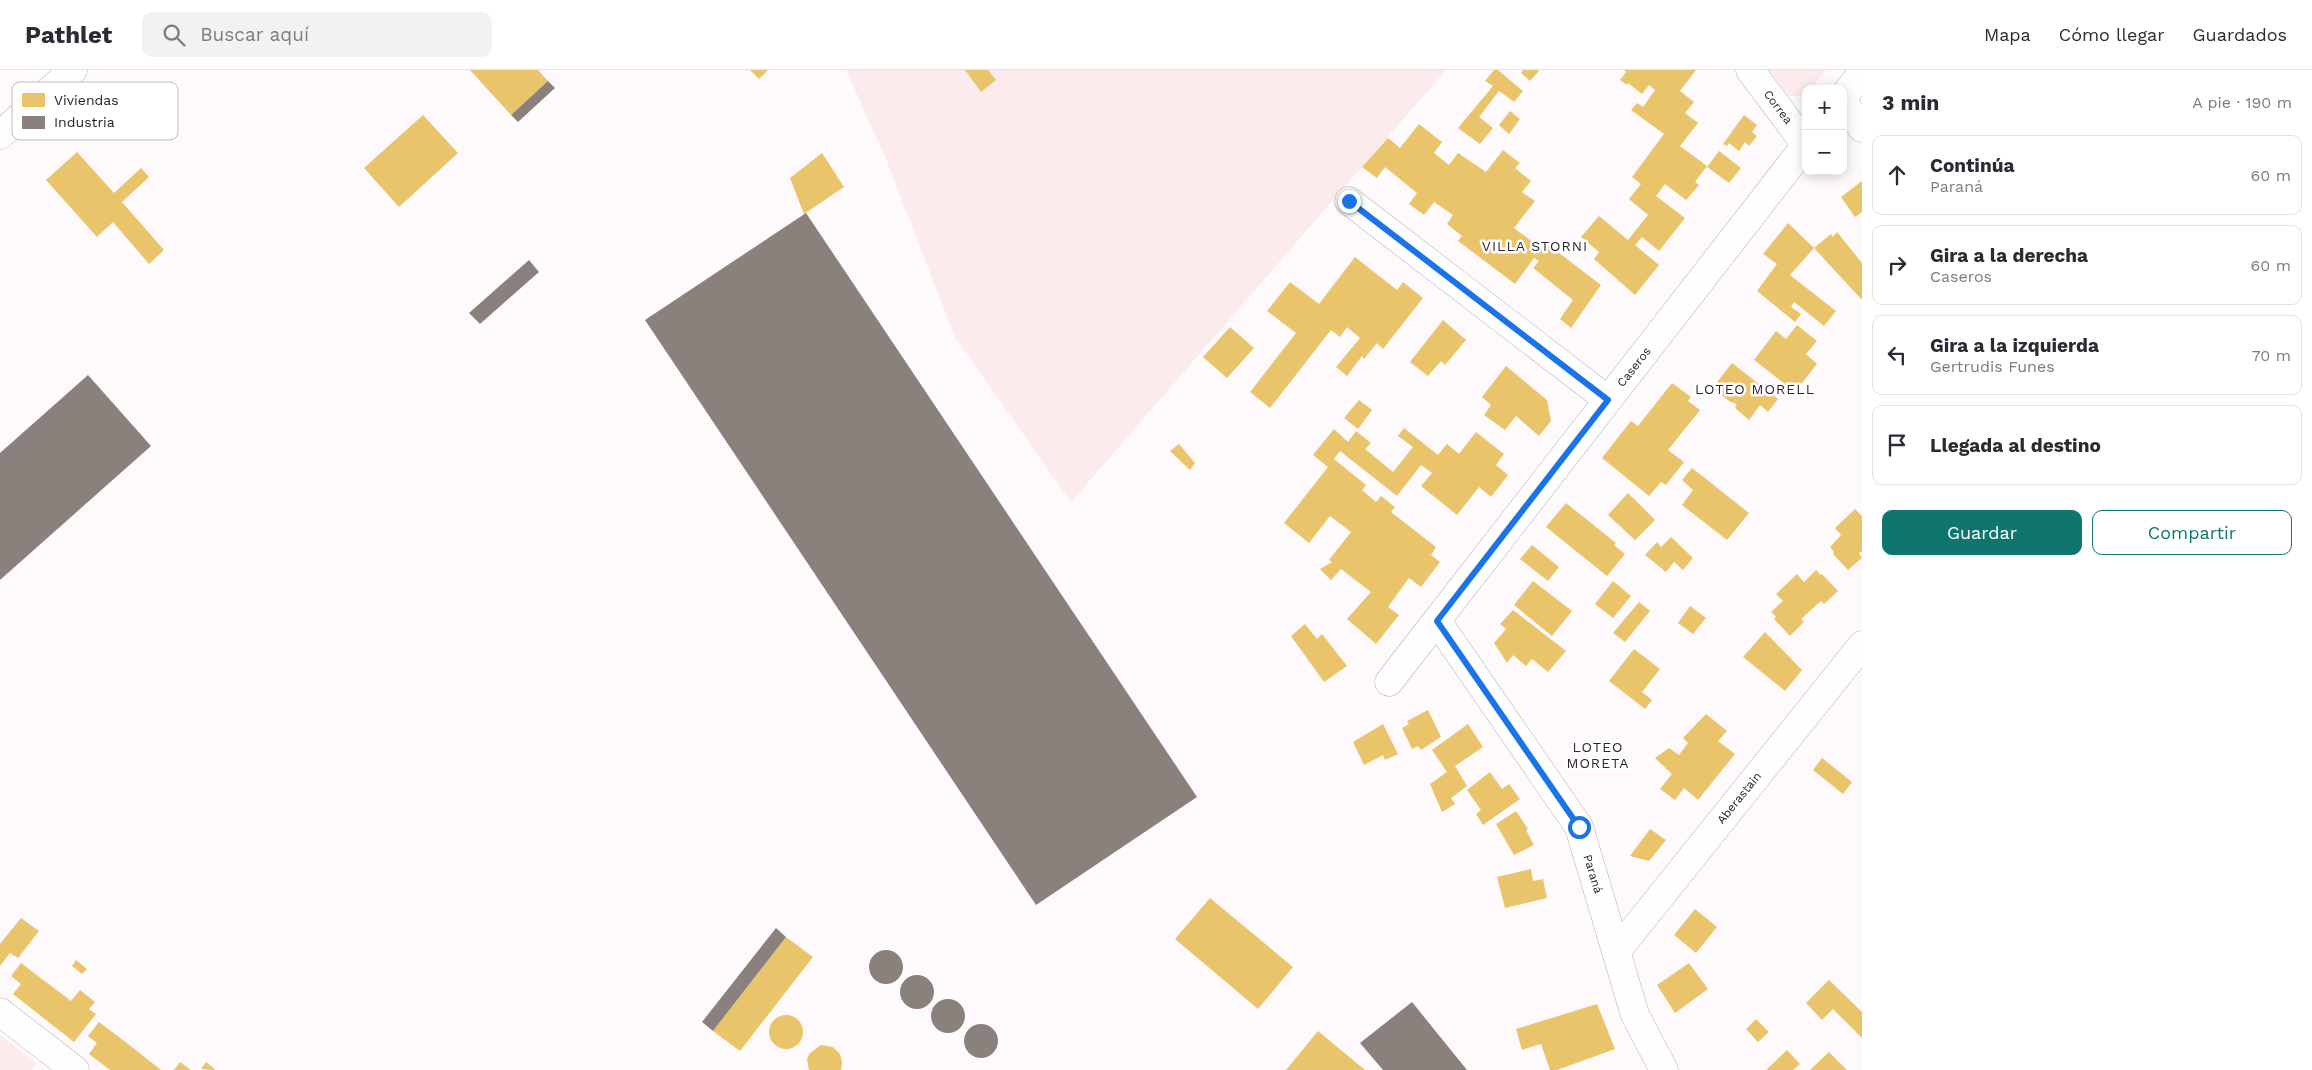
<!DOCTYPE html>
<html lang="es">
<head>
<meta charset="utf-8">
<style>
	:root { --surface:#fff; --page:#f2f2f3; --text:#2b2b33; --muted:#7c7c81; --line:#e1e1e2; --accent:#0f766e }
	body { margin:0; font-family:"Work Sans",sans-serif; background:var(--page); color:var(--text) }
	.controls { position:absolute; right:15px; top:15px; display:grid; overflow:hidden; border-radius:10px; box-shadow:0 2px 12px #0003 }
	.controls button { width:45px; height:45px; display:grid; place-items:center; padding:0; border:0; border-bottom:1px solid var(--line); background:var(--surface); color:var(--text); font:25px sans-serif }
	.stop { position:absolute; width:15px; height:15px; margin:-11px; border:4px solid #1a73e8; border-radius:50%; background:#fff }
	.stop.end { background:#1a73e8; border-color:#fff; box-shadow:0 1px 5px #0008 }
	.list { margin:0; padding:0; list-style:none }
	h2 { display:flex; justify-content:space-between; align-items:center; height:65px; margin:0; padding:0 20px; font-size:21px }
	h2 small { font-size:16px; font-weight:400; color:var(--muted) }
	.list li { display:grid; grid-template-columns:32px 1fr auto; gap:15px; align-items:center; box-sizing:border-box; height:80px; margin:0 10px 10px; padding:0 10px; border:1px solid var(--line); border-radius:10px }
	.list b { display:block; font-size:19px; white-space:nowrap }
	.list p { margin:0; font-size:16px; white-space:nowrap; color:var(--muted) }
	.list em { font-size:16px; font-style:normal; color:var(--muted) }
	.actions { display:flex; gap:10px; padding:15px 20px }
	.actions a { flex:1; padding:11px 0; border:1px solid var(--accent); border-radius:10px; text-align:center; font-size:18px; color:var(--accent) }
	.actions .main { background:var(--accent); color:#fff }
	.icon { flex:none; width:28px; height:28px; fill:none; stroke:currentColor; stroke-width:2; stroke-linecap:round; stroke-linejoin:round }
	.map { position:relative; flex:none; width:1862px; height:1000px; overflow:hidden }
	header { display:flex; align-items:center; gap:30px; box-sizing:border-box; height:70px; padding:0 25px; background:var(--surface); border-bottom:1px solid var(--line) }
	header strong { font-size:24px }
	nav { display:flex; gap:28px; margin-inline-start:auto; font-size:18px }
	.search { width:350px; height:45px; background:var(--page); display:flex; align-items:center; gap:12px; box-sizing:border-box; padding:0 18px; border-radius:10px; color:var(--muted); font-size:19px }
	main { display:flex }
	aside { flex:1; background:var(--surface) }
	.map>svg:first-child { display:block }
	.green { fill:#fbebed }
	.homes { fill:#e9c46a }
	.industry { fill:#8a817c }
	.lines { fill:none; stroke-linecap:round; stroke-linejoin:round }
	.minor-casing { stroke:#b6b1b4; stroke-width:29 }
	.minor { stroke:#fffeff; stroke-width:28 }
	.route { stroke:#1a73e8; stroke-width:6 }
	.labels { text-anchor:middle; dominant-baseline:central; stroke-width:5; stroke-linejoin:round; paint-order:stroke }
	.street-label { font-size:12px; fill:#211c20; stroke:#fff }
	.neighbourhood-label { font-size:14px; letter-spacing:1px; fill:#30262e; stroke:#fff }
	.key { fill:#fff; stroke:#bcbbbc; stroke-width:1 }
	.key-label { font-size:14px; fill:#211c20 }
</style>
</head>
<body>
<header>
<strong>Pathlet</strong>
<div class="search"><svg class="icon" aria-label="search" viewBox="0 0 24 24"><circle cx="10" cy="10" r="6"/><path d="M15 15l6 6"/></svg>Buscar aquí</div>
<nav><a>Mapa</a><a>Cómo llegar</a><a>Guardados</a></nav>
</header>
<main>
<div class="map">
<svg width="1862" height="1000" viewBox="0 0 1862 1000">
	<rect width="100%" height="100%" fill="#fefafc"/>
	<!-- green -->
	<g class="green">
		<polygon points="846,0 1446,0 1071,432 955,267 886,89"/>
		<polygon points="1769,0 1825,0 1825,1 1811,19 1806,19 1806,26 1788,26"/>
		<polygon points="0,965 36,993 31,1000 0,1000"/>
	</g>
	<!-- homes -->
	<g class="homes">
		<polygon points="470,0 538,0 548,11 511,45"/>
		<polygon points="750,0 768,0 759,9"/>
		<polygon points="965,0 988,0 996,10 981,22"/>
		<polygon points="1494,0 1498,0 1523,21 1514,32 1499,21 1479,47 1493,58 1480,74 1458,58 1493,16 1485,11"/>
		<polygon points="1523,0 1538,0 1539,1 1530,11 1521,3"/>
		<polygon points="1624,0 1696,0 1680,21 1694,32 1685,43 1698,53 1680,76 1707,96 1695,112 1699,115 1686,130 1665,114 1656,126 1685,148 1659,181 1642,167 1635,175 1659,195 1635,225 1594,189 1599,182 1581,167 1599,146 1628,170 1648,145 1629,129 1641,114 1632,107 1664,64 1631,40 1637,33 1643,37 1655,20 1649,15 1642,24 1628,13 1627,15 1620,10 1626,2"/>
		<polygon points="1510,41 1520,49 1509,64 1499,55"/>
		<polygon points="423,45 458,83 399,137 364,98"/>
		<polygon points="1744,45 1757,55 1752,62 1757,66 1749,76 1745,72 1739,81 1729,73 1727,76 1723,74"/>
		<polygon points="1419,54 1442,72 1434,83 1449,95 1458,83 1486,102 1503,80 1520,93 1515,98 1531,111 1522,122 1535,131 1514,158 1542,179 1546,173 1601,215 1571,258 1560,249 1573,230 1533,198 1539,191 1534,188 1515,214 1458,171 1462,166 1447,154 1453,145 1434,132 1424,145 1409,134 1417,123 1385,97 1377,108 1362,97 1388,68 1400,78"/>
		<polygon points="1719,81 1741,98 1729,113 1707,97"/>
		<polygon points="77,82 114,123 141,98 149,107 122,132 164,180 149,194 113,152 97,167 46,110"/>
		<polygon points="822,83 844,117 804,144 790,108"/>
		<polygon points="1862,111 1862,142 1855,147 1841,127"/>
		<polygon points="1788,153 1814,178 1790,205 1836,241 1824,256 1794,232 1791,237 1801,244 1795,252 1757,221 1777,194 1763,184"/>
		<polygon points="1837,162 1862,193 1862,230 1814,178 1831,164 1833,167"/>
		<polygon points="1355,187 1397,220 1403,212 1423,228 1383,279 1377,273 1364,289 1362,286 1347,306 1336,297 1360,268 1347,257 1340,267 1331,260 1270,338 1250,322 1296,263 1267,241 1290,212 1319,234"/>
		<polygon points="1443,250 1466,270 1445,295 1441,291 1428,306 1410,292"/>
		<polygon points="1797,255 1817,271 1806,284 1817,294 1795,322 1754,290 1776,261 1786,269"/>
		<polygon points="1230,257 1254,278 1227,308 1203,287"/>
		<polygon points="1732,293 1778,329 1768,342 1760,335 1749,350 1735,338 1737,335 1733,332 1732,333 1714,320 1716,318 1714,316"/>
		<polygon points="1506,296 1547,330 1551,351 1539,366 1516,346 1505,360 1484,345 1491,335 1482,327"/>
		<polygon points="1672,313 1691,327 1688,331 1700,340 1668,380 1684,392 1666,415 1661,412 1649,426 1602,388 1631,351 1638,356"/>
		<polygon points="1359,330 1372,340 1358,359 1344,348"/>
		<polygon points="1404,358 1438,385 1447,374 1459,384 1476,362 1504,384 1496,395 1508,405 1491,427 1479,417 1457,445 1421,416 1432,403 1421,395 1397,426 1340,381 1334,389 1366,415 1362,420 1376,432 1381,426 1395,437 1391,442 1436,477 1431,485 1440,492 1421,517 1409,508 1388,537 1399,545 1376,574 1347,549 1371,522 1341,499 1331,510 1320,499 1332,492 1329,490 1351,462 1330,446 1309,473 1284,453 1328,397 1313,385 1334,359 1348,372 1356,361 1371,373 1365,379 1393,402 1413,377 1398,366"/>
		<polygon points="1179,374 1195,393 1190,400 1170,381"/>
		<polygon points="1692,398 1749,443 1727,470 1682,435 1693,420 1682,410"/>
		<polygon points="1628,423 1655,450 1635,470 1608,445"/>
		<polygon points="1566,433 1616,473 1614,475 1625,484 1607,506 1546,457"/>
		<polygon points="1855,439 1862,446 1862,481 1859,483 1862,488 1848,500 1833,484 1834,482 1830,477 1841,465 1835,458"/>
		<polygon points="1671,467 1693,488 1683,500 1674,492 1666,502 1645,485 1657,472 1661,477"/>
		<polygon points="1532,475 1559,497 1548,511 1520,489"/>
		<polygon points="1816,500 1821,505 1822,504 1838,521 1824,534 1821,531 1801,549 1804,552 1790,566 1774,549 1776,547 1771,542 1783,531 1776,524 1797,504 1804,512"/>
		<polygon points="1533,511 1572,541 1552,566 1514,535"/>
		<polygon points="1613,511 1631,526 1613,548 1595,534"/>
		<polygon points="1639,532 1650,541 1625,572 1613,563"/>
		<polygon points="1690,536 1706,548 1693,564 1678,553"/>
		<polygon points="1513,540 1566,581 1548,602 1532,589 1526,596 1513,585 1507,593 1494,573 1506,559 1500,554"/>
		<polygon points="1305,554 1317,569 1322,564 1347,596 1324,612 1291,566"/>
		<polygon points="1765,562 1802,600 1785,621 1743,587"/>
		<polygon points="1634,579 1660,599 1642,622 1652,630 1645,639 1609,611"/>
		<polygon points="1428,640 1441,667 1421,680 1418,676 1412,679 1402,658 1409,654 1407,651"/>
		<polygon points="1706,644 1727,661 1718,671 1735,684 1698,730 1684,718 1675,730 1660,719 1672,704 1655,688 1669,678 1679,685 1688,673 1683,668"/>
		<polygon points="1383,654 1398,684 1385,690 1383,685 1364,695 1353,672"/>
		<polygon points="1468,654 1483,677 1455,696 1467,716 1451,728 1455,734 1442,742 1430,714 1447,702 1432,680"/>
		<polygon points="1822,688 1852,712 1843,724 1813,700"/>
		<polygon points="1490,702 1502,719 1509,714 1520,729 1483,755 1476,744 1481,740 1467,720"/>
		<polygon points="1516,741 1528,759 1526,760 1534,775 1514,785 1496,754"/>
		<polygon points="1650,759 1666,770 1649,791 1630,786"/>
		<polygon points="1531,799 1533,811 1543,809 1547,828 1505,838 1497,807"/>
		<polygon points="1210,828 1293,897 1258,939 1175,869"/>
		<polygon points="1695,839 1717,857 1696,883 1674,865"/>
		<polygon points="21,848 39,861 18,888 10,883 0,896 0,874"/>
		<polygon points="786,867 813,887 740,981 713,961"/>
		<polygon points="76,890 87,899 82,904 72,896"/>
		<polygon points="21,893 71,931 80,920 95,932 89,939 96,944 74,972 13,924 21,914 11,906"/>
		<polygon points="1689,893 1708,919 1675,943 1657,915"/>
		<polygon points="1829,910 1862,942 1862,968 1833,939 1822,950 1806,933"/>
		<polygon points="1597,934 1615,979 1557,1000 1550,1000 1541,974 1522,980 1516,959"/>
		<circle cx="786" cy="962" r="17"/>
		<polygon points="1756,949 1769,962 1758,972 1746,959"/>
		<polygon points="99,952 132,977 161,1000 110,1000 89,984 97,973 88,966"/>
		<polygon points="1318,961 1365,1000 1286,1000"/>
		<polygon points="821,975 833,977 840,984 842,992 841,1000 809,1000 807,989 809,984"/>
		<polygon points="1787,980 1800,994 1793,1000 1766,1000"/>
		<polygon points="1829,982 1847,1000 1810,1000"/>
		<polygon points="180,992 191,1000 174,1000"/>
		<polygon points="206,992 215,999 214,1000 201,999"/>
	</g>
	<!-- industry -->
	<g class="industry">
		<polygon points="548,11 555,18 518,52 511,45"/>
		<polygon points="806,143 1197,727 1036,835 645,250"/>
		<polygon points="529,190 539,202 480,254 469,243"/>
		<polygon points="88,305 151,376 0,510 0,383"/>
		<polygon points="776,858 786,867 713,961 702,952"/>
		<circle cx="886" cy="897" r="17"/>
		<circle cx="917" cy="922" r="17"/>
		<circle cx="948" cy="946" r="17"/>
		<polygon points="1412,932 1467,1000 1383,1000 1360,973"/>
		<circle cx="981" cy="971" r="17"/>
	</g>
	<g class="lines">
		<!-- minor casing -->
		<g class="minor-casing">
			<g id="minor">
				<polyline points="1750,0 1806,75"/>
				<polyline points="1843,27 1862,3"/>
				<polyline points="1843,32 1862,58"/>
				<polyline points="0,65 73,0"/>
				<polyline points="1349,131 1608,330"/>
				<polyline points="1437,551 1579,757 1635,945 1664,1000"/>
				<polyline points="1389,612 1806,75"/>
				<polyline points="1616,882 1862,575"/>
				<polyline points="0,942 75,1000"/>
			</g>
		</g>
		<!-- minor -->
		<use href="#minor" class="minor"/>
	</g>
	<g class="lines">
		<!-- route -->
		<polyline class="route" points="1349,131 1608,330 1437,551 1579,757"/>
	</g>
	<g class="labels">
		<!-- street labels -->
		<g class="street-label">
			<text transform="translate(1778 37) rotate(53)">Correa</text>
			<text transform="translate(1634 297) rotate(-52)">Caseros</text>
			<text transform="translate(1739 728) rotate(-51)">Aberastain</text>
			<text transform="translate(1593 804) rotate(73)">Paraná</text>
		</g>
		<!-- neighbourhood labels -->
		<g class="neighbourhood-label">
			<text x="1535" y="176">VILLA STORNI</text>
			<text x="1755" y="319">LOTEO MORELL</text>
			<text x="1598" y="677">LOTEO<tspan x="1598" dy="16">MORETA</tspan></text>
		</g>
	</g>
	<!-- legend -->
	<rect x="12" y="12" width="166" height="58" rx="8" class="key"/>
	<rect x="22" y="23" width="23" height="14" fill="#e9c46a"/>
	<rect x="22" y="46" width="23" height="13" fill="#8a817c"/>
	<g class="key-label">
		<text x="54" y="35">Viviendas</text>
		<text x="54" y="57">Industria</text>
	</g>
</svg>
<div class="controls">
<button>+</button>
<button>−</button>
</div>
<div class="stop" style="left:1579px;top:757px"></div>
<div class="stop end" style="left:1349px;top:131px"></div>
</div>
<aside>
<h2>3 min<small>A pie · 190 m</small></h2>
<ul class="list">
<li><svg class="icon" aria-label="ahead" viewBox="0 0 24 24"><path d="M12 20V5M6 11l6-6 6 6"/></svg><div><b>Continúa</b><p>Paraná</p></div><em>60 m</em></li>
<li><svg class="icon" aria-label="right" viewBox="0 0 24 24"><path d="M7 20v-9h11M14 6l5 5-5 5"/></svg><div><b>Gira a la derecha</b><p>Caseros</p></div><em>60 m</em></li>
<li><svg class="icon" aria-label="left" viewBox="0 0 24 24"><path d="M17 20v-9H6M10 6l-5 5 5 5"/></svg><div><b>Gira a la izquierda</b><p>Gertrudis Funes</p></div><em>70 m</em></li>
<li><svg class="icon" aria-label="arrive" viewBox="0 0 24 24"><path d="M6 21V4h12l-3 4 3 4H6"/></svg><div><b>Llegada al destino</b></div></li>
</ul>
<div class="actions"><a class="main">Guardar</a><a>Compartir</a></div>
</aside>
</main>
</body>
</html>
